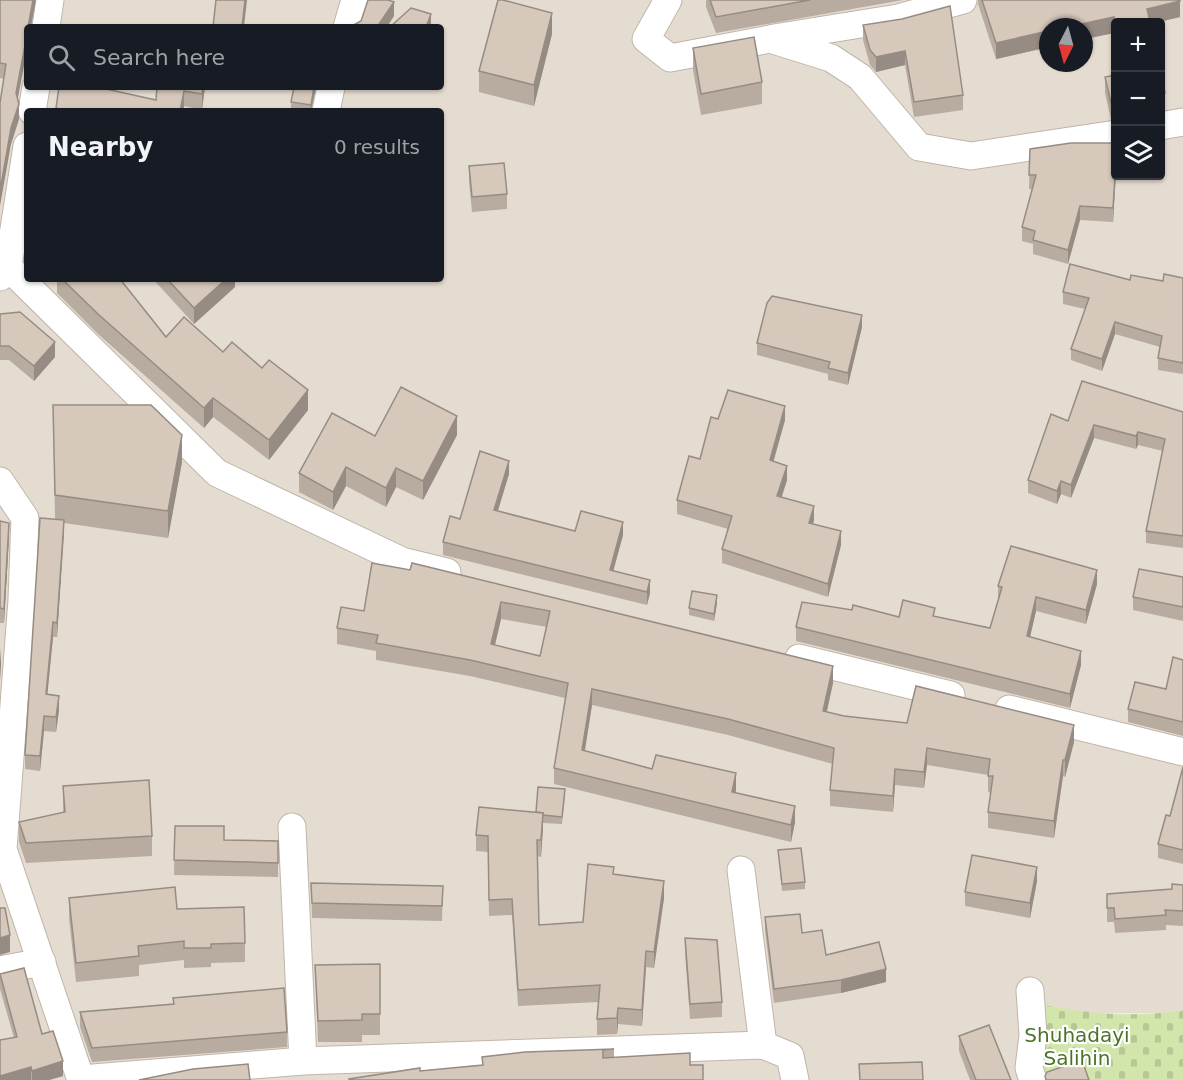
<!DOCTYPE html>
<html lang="en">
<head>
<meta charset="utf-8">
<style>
	:root { --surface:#171b24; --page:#20242c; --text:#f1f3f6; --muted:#9ea1a6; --line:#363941 }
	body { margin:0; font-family:"DejaVu Sans",sans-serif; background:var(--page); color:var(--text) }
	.controls { position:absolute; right:18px; top:18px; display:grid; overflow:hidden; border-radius:6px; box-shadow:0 2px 4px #0004 }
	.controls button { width:54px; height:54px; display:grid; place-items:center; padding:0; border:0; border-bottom:2px solid var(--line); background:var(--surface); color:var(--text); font:30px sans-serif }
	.compass { position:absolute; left:1039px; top:18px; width:54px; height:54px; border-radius:50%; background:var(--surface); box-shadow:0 2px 4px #0004; rotate:186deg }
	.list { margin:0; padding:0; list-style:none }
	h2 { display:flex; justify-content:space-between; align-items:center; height:78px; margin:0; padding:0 24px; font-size:26px }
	h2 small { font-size:20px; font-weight:400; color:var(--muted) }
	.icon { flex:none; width:33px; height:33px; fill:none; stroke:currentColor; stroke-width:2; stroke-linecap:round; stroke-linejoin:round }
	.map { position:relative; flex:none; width:1183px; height:1080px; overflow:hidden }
	.search { position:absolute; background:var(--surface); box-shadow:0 2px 4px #0004; left:24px; top:24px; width:420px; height:66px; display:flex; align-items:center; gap:15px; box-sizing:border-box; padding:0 21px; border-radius:6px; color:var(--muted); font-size:22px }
	.panel { position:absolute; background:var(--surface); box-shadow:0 2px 4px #0004; left:24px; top:108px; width:420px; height:174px; border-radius:6px }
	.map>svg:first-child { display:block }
	.residential { fill:#e5dcd1; fill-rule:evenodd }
	.cemetery { fill:url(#cemetery-stones) }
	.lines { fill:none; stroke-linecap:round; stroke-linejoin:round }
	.minor-casing { stroke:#bfb5a8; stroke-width:29 }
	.minor { stroke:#fff; stroke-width:27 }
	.wall { fill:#b8aca1; fill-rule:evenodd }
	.shaded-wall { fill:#968c83 }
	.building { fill:#d6c8bb; stroke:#968c83; stroke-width:1.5; fill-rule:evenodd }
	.labels { text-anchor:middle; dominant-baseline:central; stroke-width:4.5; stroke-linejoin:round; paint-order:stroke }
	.park-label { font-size:20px; fill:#4d7327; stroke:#fff }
</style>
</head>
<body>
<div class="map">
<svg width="1183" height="1080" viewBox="0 0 1183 1080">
	<defs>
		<pattern id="cemetery-stones" width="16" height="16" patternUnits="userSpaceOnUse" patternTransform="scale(1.5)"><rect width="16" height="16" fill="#d2e6ab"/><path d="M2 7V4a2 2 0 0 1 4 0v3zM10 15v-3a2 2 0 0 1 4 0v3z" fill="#b6c694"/></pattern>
	</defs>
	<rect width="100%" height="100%" fill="#f1ebe3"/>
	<!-- residential -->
	<path class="residential" d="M 0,0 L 1183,0 L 1183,1010 L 1164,1013 L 1086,1013 L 1045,1005 L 1030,1080 L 0,1080 ZM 1116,22 L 1160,22 L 1160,176 L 1116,176 ZM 27,27 L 441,27 L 441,87 L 27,87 ZM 1048,27 L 1084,27 L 1084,63 L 1048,63 ZM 27,111 L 441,111 L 441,279 L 27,279 Z"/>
	<!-- cemetery -->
	<path class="cemetery" d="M 1045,1005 C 1090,1014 1137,1018 1183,1010 L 1183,1080 L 1030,1080 L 1040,1055 Z"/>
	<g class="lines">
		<!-- minor casing -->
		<g class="minor-casing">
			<g id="minor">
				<polyline points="668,0 646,39 670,58 770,39 831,58 860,77 919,147 971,156 1116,134"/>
				<polyline points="46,27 50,0"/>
				<polyline points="347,27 355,0"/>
				<polyline points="774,38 898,18 963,0"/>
				<polyline points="32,111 36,87"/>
				<polyline points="326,111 331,87"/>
				<polyline points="1160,126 1183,122"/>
				<polyline points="8,267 27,146"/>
				<polyline points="0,277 8,267 217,473 402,561 447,572"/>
				<polyline points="0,481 25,518 22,600 3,849 81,1080"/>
				<polyline points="799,658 951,695"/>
				<polyline points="1009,709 1183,752"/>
				<polyline points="292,827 303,1061"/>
				<polyline points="741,870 763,1045"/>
				<polyline points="0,970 42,962"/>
				<polyline points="1030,991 1033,1035 1029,1068 1033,1080"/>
				<polyline points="81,1079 303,1061 763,1045 790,1056 795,1080"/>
			</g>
		</g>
		<!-- minor -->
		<use href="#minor" class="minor"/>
	</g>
	<!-- wall -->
	<g class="wall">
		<polygon points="0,0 18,100 19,119 11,144 4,79 0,78"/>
		<polygon points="706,0 903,0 716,33 706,7"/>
		<polygon points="978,0 1180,0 1180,17 1159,22 1116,22 1116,40 1114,33 996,59 978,4"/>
		<polygon points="902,19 963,95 963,110 914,117 905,65 876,72 870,65 863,40 863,25"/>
		<polygon points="552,34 534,106 479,92 479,71"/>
		<polygon points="693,48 762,82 762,104 701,115 693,70"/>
		<polygon points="1116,75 1116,119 1111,119 1105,93 1105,77"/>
		<polygon points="99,87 156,100 157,87 205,87 202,110 184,106 183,111 56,111 56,108"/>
		<polygon points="294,87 316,87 311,111 301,111 291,109 291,102"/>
		<polygon points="1030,149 1116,158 1113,222 1080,220 1068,264 1033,254 1033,244 1022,241 1022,227 1033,189 1029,189"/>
		<polygon points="469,166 507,194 507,209 472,212 469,181"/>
		<polygon points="1183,278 1183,374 1158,370 1158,358 1160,347 1115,334 1102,371 1071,360 1071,349 1085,309 1063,304 1063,292 1130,280 1163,281"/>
		<polygon points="57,279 120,279 166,337 223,352 308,410 269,460 213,417 204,428 98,334 57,293"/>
		<polygon points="153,279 235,279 235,287 194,324"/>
		<polygon points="0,314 55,357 34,381 9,360 0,360"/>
		<polygon points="862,327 848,385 828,380 828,374 757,355 757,343"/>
		<polygon points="53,405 182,462 168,538 64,523 57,637 53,637 47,694 59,710 56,732 44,731 40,771 25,769 25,755 55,519"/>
		<polygon points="1183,412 1183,548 1146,543 1146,531 1163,451 1138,445 1136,449 1094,438 1071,498 1061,494 1057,504 1028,493 1028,480 1068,421"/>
		<polygon points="718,419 785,420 773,461 787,480 782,497 814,520 813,524 841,545 828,597 722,563 722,549 728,529 677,514 677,500 700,459"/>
		<polygon points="457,435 423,500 396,487 386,507 346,486 333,510 299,492 299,473 375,436"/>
		<polygon points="509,474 498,511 575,531 623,535 613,571 650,593 647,605 443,555 443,542 460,519"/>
		<polygon points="0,521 9,537 4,623 0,623"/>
		<path d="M 372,563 L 833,683 L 827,712 L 844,716 L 1074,742 L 1065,777 L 1063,776 L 1054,838 L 988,828 L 988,812 L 991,793 L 988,792 L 988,775 L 927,765 L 924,788 L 895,785 L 893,812 L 830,806 L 830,790 L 833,764 L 728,735 L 592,705 L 585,751 L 736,790 L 735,792 L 795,822 L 791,842 L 554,784 L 554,768 L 565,698 L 470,676 L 376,660 L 376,651 L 337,644 L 337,628 L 364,611 ZM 501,619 L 547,627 L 540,656 L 495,645 Z"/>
		<polygon points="1183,577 1183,621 1133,610 1133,597"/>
		<polygon points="1097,584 1086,624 1036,611 1030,637 1081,665 1070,708 796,641 796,627 899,617 935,616 990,628 998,600 998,586"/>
		<polygon points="717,603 714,621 689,615 689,608"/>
		<polygon points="1183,660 1183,736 1128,722 1128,709 1166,689"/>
		<polygon points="1183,767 1183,864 1158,858 1158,844 1170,816"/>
		<polygon points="63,786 152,836 152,856 26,863 19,842 19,822 63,812"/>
		<polygon points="565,796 562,824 543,823 541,857 537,856 539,925 583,922 614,874 664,898 654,968 646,967 642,1026 618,1024 617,1034 597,1035 597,1019 599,1002 518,1006 512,915 489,916 488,852 476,851 476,835 536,812"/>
		<polygon points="175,826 278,863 278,877 174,875"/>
		<polygon points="778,850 805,882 805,889 782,891"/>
		<polygon points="1037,881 1030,918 965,906 965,892"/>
		<polygon points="311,883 443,886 442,921 312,918"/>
		<polygon points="1183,885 1183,926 1166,925 1166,930 1115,933 1114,922 1107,922 1107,894 1172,889"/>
		<polygon points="69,898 177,909 245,943 245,962 211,963 211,967 184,968 184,960 139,965 139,976 76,982 69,918"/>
		<polygon points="765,917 826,955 886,982 841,993 774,1003 765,931"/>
		<polygon points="685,938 722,1002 722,1017 690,1019 685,953"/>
		<polygon points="380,964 380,1035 362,1035 362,1042 318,1042 315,965"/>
		<polygon points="0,974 42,1034 63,1076 49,1080 0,1080 14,1038 0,989"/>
		<polygon points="173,998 287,1032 287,1047 92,1062 80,1027 80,1012 173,1004"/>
		<polygon points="959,1036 1011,1080 970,1080 959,1051"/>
		<polygon points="614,1049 614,1057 690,1065 420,1071 482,1065 482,1057"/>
	</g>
	<!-- shaded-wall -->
	<g class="shaded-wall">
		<polygon points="33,0 36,0 31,27 28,27"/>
		<polygon points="245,0 247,0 244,27 242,27"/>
		<polygon points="1180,1 1180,17 1159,22 1147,22 1147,9"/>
		<polygon points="394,2 394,16 387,27 377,27"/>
		<polygon points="552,13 552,34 534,106 534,85"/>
		<polygon points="431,14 431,27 426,27"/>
		<polygon points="1114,17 1114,33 1084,39 1084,27 1068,27"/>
		<polygon points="1048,31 1048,47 996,59 996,43"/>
		<polygon points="27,35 27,50 16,108 16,93"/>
		<polygon points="905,51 905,65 876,72 876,57"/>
		<polygon points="203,87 205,87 202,110 202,94"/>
		<polygon points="314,87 316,87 311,111 311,105"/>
		<polygon points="184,91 184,106 183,111 180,111"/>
		<polygon points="1165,93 1165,109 1161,111 1161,95"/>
		<polygon points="19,104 19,119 11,144 0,206 0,191 11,128"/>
		<polygon points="1116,160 1116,174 1113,222 1113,208"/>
		<polygon points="1080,206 1080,220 1068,264 1068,250"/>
		<polygon points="226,279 235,279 235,287 194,324 194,308"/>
		<polygon points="862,315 862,327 848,385 848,373"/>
		<polygon points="1115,322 1115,334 1102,371 1102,359"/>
		<polygon points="55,342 55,357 34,381 34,366"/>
		<polygon points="308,390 308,410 269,460 269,440"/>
		<polygon points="213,398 213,417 204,428 204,408"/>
		<polygon points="785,406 785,420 770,474 770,460"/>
		<polygon points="457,416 457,435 423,500 423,481"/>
		<polygon points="1094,425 1094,438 1071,498 1071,485"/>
		<polygon points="1138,432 1138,445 1136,449 1136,436"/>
		<polygon points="182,435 182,462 168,538 168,511"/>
		<polygon points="509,461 509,474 494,523 494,510"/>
		<polygon points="787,466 787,480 777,510 777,496"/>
		<polygon points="346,467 346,486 333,510 333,492"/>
		<polygon points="396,468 396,487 386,507 386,488"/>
		<polygon points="1061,481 1061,494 1057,504 1057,491"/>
		<polygon points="814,506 814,520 809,537 809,523"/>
		<polygon points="64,520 64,534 57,637 57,623"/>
		<polygon points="623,522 623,535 610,583 610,570"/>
		<polygon points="9,523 9,537 4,623 4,609"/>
		<polygon points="841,531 841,545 828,597 828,584"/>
		<polygon points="1097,570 1097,584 1086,624 1086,610"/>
		<polygon points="650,580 650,593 647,605 647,592"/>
		<polygon points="717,595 717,603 714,621 714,614"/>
		<polygon points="1036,597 1036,611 1027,650 1027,636"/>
		<polygon points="501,602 501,619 491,661 491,644"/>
		<polygon points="53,622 53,637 46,709 46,694"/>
		<polygon points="1,647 1,666 0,681 0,662"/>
		<polygon points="1081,651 1081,665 1070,708 1070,694"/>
		<polygon points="833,666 833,683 823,727 823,711"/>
		<polygon points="592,689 592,705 582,767 582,750"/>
		<polygon points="59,696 59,710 56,732 56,717"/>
		<polygon points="44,716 44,731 40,771 40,756"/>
		<polygon points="1074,725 1074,742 1065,777 1065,760"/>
		<polygon points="927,748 927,765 924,788 924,772"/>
		<polygon points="1063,760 1063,776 1054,838 1054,821"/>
		<polygon points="895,769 895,785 893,812 893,796"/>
		<polygon points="736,773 736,790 732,808 732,792"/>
		<polygon points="795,806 795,822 791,842 791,825"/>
		<polygon points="543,813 543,829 541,857 541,840"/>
		<polygon points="1037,867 1037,881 1030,918 1030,903"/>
		<polygon points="664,881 664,898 654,968 654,952"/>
		<polygon points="10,935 10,952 0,955 0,938"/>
		<polygon points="646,951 646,967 642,1026 642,1010"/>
		<polygon points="886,969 886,982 841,993 841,980"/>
		<polygon points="618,1008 618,1024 617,1034 617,1018"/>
		<polygon points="63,1061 63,1076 49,1080 32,1080 32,1071"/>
		<polygon points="31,1067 31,1080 0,1080 0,1076"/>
	</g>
	<!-- building -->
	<g class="building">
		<polygon points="0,0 33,0 28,27 27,27 27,35 16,93 19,104 11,128 0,191 0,103 6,64 0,63"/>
		<polygon points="216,0 245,0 242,27 213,27"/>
		<polygon points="368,0 388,0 394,2 377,27 350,27 361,21"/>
		<polygon points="498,0 503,0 552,13 534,85 479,71"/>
		<polygon points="710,0 810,0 716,17"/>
		<polygon points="982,0 1180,0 1180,1 1147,9 1150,22 1116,22 1116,24 1114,17 1068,27 1048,27 1048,31 996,43"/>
		<polygon points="950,6 963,95 914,102 905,51 876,57 870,50 863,25 902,19"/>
		<polygon points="411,8 431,14 426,27 390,27"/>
		<polygon points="754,37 762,82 701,94 693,48"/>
		<polygon points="1161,73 1165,93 1161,95"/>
		<polygon points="1116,75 1116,103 1111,103 1105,77"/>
		<polygon points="59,87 97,87 156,100 157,87 203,87 202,94 184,91 180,111 69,111 56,108"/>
		<polygon points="294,87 314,87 311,105 291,102"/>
		<polygon points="1071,143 1113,143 1116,160 1113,208 1080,206 1068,250 1033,240 1035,231 1022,227 1036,175 1029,175 1030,149"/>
		<polygon points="504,163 507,194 472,197 469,166"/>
		<polygon points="1070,264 1130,280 1131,275 1163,281 1164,274 1183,278 1183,363 1158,358 1162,336 1115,322 1102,359 1071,349 1089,298 1063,292"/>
		<polygon points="62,279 120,279 166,337 184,317 223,352 232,342 262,368 269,360 308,390 269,440 213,398 204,408 98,314"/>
		<polygon points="167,279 226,279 194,308"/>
		<polygon points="772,296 862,315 848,373 828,368 830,362 757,343 767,303"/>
		<polygon points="20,312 55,342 34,366 9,346 0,346 0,314"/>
		<polygon points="1082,381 1183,412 1183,536 1146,531 1165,439 1138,432 1136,436 1094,425 1071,485 1061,481 1057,491 1028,480 1051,414 1068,421"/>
		<polygon points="401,387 457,416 423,481 396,468 386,488 346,467 333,492 299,473 332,413 375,436"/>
		<polygon points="728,390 785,406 770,460 787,466 777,496 814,506 809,523 841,531 828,584 722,549 732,516 677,500 689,456 700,459 711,417 718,419"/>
		<polygon points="53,405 151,405 182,435 168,511 55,495"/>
		<polygon points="480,451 509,461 494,510 575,531 581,511 623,522 610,570 650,580 647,592 443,542 450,516 460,519"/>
		<polygon points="40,518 64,520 57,623 53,622 46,694 59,696 56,717 44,716 40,756 25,755"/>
		<polygon points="0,521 9,523 4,609 0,608"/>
		<polygon points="1011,546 1097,570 1086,610 1036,597 1027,636 1081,651 1070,694 796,627 802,602 852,610 853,605 899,617 903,600 935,608 933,616 990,628 1002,587 998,586"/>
		<path d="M 372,563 L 410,570 L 412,563 L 833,666 L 823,711 L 844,716 L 907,723 L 916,686 L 1074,725 L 1065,760 L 1063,760 L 1054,821 L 988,812 L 993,776 L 988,776 L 990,759 L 927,748 L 924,772 L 895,769 L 893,796 L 830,790 L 834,748 L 728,719 L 592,689 L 582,750 L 652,769 L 656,755 L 736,773 L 732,792 L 795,806 L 791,825 L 554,768 L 568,683 L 470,660 L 376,643 L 378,635 L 337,628 L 341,607 L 364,611 ZM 501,602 L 550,611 L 540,656 L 491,644 Z"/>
		<polygon points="1139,569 1183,577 1183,607 1133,597"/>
		<polygon points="692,591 717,595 714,614 689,608"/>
		<polygon points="1173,657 1183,660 1183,722 1128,709 1135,682 1166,689"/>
		<polygon points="1183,767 1183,850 1158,844 1166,815 1170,816"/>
		<polygon points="149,780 152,836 26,843 19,822 65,812 63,786"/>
		<polygon points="538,787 565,789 562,817 543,815 543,813 536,812"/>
		<polygon points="479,807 543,813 541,840 537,840 539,925 583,922 588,864 614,867 613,874 664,881 654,952 646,951 642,1010 618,1008 617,1018 597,1019 600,985 518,990 512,899 489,900 488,836 476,835"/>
		<polygon points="175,826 224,826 224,840 278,841 278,863 174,860"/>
		<polygon points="801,848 805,882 782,884 778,850"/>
		<polygon points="972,855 1037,867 1030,903 965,892"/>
		<polygon points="311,883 443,886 442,906 312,903"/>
		<polygon points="1172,884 1183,885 1183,911 1165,910 1166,915 1115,919 1114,908 1107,908 1107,894 1172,889"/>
		<polygon points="175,887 177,909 244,907 245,943 211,944 211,948 184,948 184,941 138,946 139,956 76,963 69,898"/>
		<polygon points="0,908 5,908 10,935 0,938"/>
		<polygon points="800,914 802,933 822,930 826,955 879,942 886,969 841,980 774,989 765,917"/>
		<polygon points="685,938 717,940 722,1002 690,1004"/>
		<polygon points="380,964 380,1014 362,1014 362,1020 318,1021 315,965"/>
		<polygon points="24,968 42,1034 53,1031 63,1061 32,1071 31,1067 0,1076 0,1040 17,1037 0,974"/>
		<polygon points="284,988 287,1032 92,1048 80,1012 174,1004 173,998"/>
		<polygon points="989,1025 1011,1080 976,1080 959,1036"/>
		<polygon points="614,1049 603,1050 603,1058 690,1053 690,1065 703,1065 703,1080 349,1080 349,1079 420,1068 420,1071 483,1065 482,1057 525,1052"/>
		<polygon points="1082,1060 1089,1080 1046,1080 1045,1076 1047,1072"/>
		<polygon points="922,1062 923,1080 860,1080 859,1064"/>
		<polygon points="248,1064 250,1080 139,1080 193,1069"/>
	</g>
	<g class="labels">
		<!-- park labels -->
		<g class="park-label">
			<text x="1077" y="1035">Shuhadayi<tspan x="1077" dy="23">Salihin</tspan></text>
		</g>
	</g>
</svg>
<div class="controls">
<button>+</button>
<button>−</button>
<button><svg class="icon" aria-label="layers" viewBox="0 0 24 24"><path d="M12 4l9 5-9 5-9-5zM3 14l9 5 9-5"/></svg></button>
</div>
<svg class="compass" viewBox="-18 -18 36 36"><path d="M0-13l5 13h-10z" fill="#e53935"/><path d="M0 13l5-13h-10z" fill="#9ea1a6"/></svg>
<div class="search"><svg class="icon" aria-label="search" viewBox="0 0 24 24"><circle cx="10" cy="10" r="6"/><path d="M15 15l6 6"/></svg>Search here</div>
<section class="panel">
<h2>Nearby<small>0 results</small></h2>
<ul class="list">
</ul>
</section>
</div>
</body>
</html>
